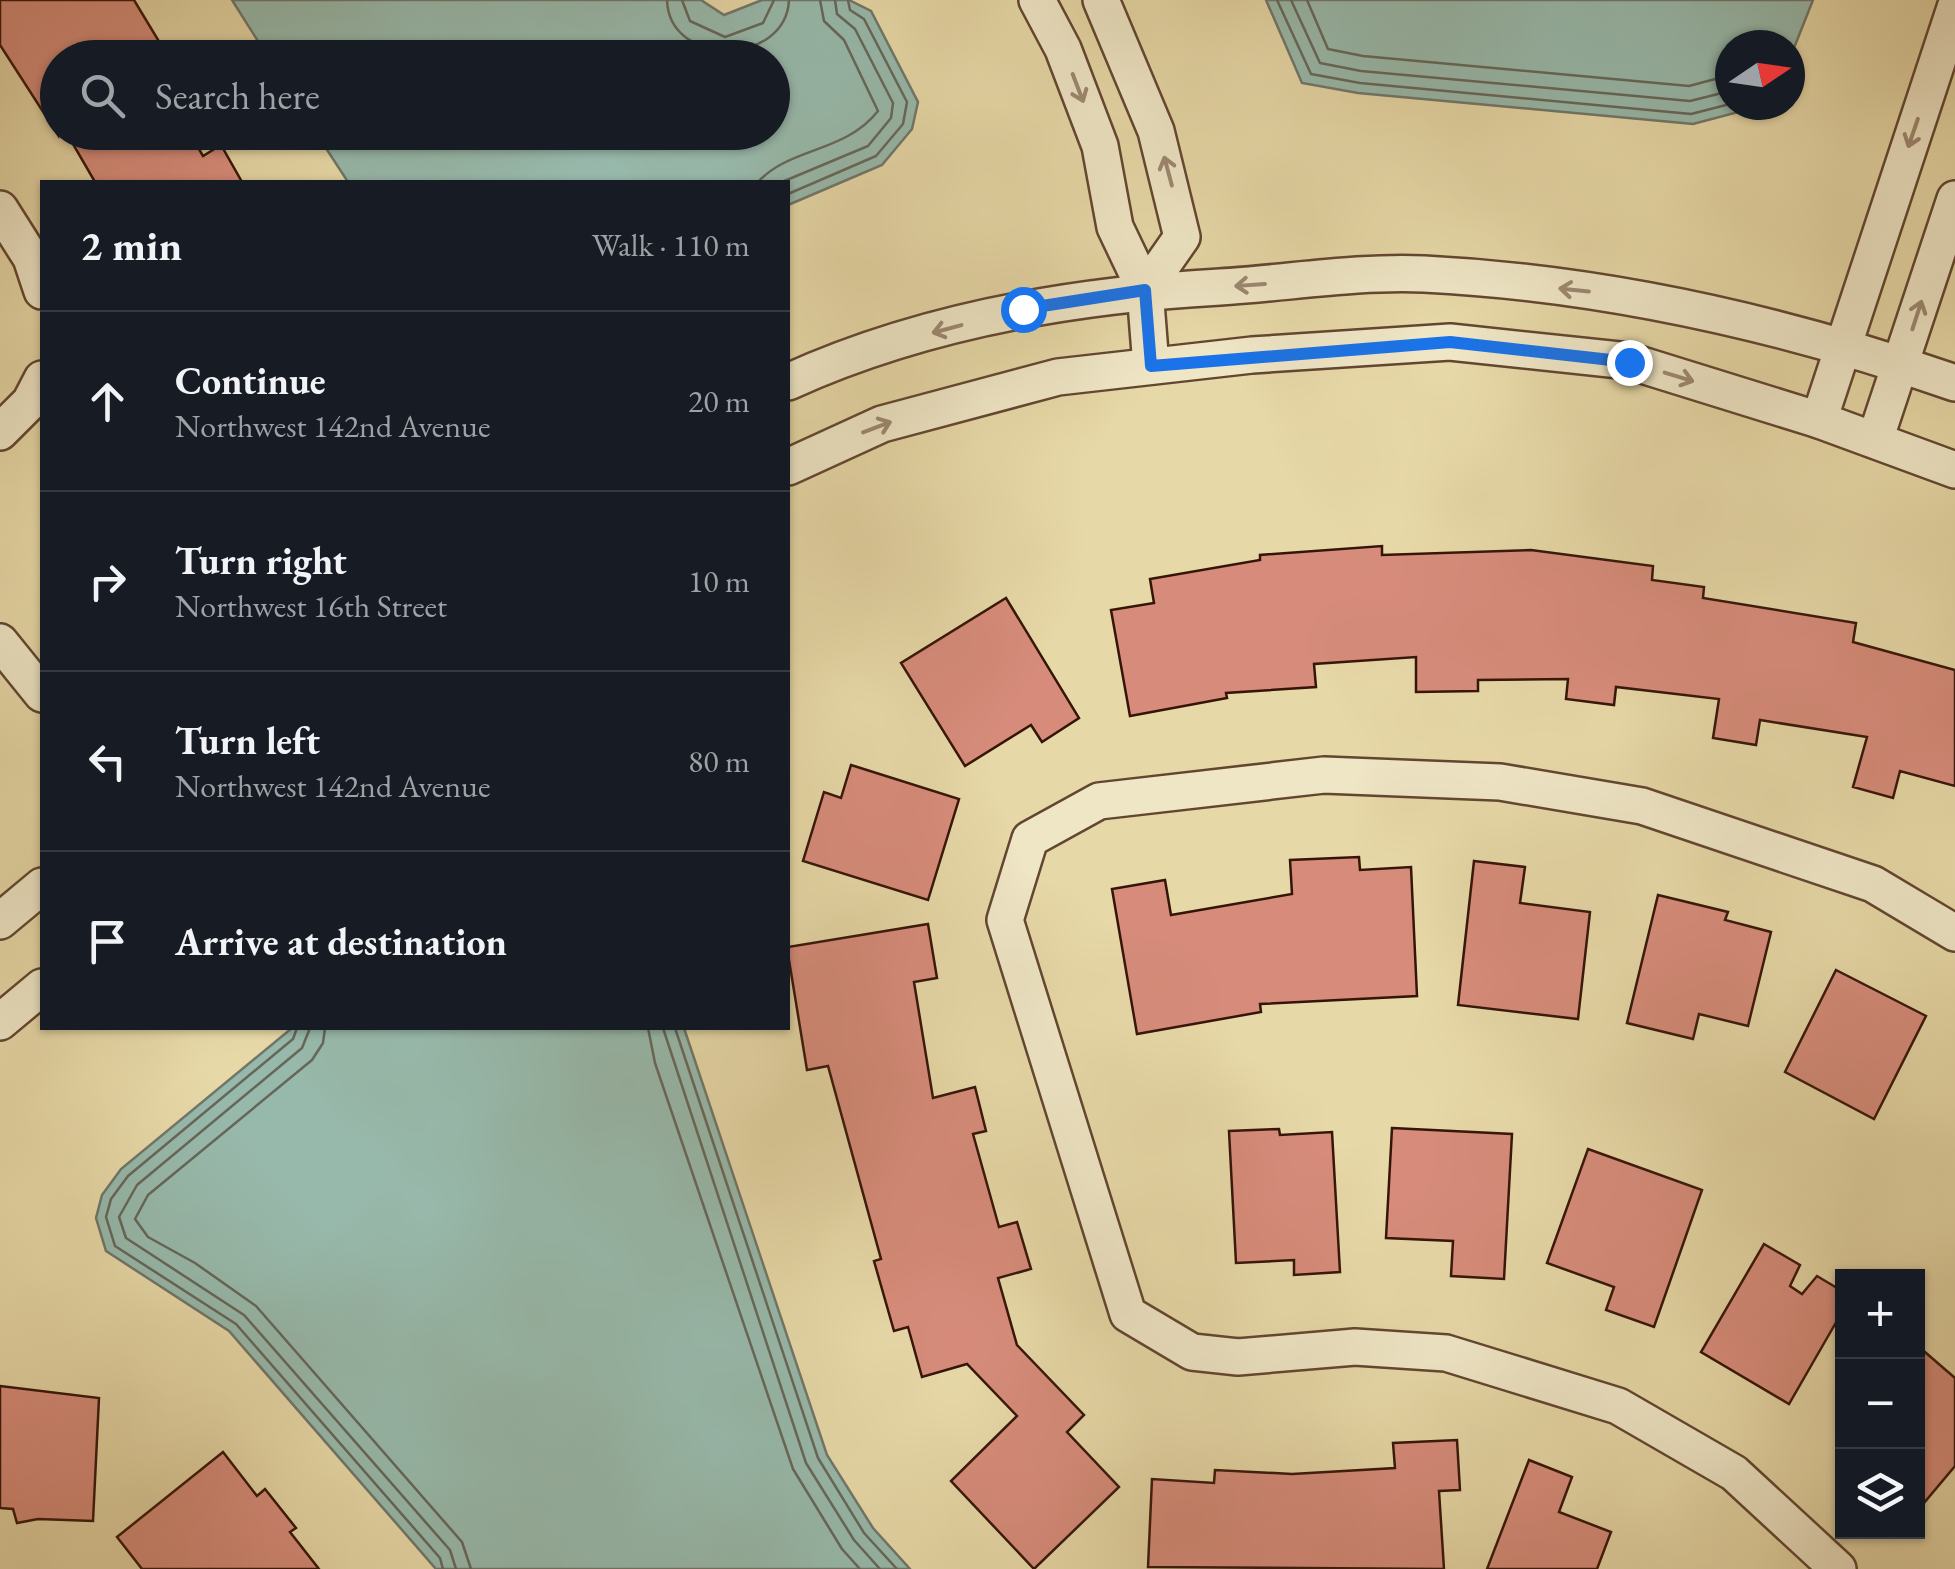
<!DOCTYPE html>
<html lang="en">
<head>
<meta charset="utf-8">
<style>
	:root { --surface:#171b24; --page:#20242c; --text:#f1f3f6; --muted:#9ea1a6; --line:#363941 }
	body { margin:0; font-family:"EB Garamond",serif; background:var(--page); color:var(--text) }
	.controls { position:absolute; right:30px; bottom:30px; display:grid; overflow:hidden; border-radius:0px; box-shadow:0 2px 8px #0004 }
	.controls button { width:90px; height:90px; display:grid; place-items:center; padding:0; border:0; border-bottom:2px solid var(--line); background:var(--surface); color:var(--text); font:50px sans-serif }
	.compass { position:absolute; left:1715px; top:30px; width:90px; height:90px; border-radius:50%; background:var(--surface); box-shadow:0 2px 8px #0004; rotate:77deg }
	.stop { position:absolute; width:30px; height:30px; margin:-22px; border:8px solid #1a73e8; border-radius:50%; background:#fff }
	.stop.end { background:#1a73e8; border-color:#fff; box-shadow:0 2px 10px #0008 }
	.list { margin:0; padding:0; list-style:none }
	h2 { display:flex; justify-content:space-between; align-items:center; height:130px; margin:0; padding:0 40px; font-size:42px }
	h2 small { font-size:32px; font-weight:400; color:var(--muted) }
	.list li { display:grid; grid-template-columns:65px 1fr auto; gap:30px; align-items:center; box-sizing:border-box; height:180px; padding:0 40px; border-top:2px solid var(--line) }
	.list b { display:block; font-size:38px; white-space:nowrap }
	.list p { margin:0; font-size:32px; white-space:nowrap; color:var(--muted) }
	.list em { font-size:32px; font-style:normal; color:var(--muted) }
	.icon { flex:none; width:55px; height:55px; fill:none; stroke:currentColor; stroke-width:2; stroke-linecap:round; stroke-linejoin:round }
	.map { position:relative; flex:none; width:1955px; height:1569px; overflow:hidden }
	.search { position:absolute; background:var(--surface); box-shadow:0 2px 8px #0004; left:40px; top:40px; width:750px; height:110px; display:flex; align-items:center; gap:25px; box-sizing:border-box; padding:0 35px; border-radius:55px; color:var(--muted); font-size:38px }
	.panel { position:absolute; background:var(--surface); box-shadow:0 2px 8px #0004; left:40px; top:180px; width:750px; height:850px; border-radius:0px }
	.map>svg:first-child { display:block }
	.water { fill:#97b9ab; stroke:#70776a; stroke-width:2.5 }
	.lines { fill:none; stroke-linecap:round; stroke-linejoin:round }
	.shore { stroke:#66675a; stroke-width:2.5 }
	.building { fill:#d78c7b; stroke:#361509; stroke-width:2.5 }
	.street-casing { stroke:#624630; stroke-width:40 }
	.street { stroke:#efe6c6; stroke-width:35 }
	.oneway { stroke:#9c8871 }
	.route { stroke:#1a73e8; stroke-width:12 }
</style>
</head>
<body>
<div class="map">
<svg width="1955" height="1569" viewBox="0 0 1955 1569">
	<rect width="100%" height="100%" fill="#e7d8a7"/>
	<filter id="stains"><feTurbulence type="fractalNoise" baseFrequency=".002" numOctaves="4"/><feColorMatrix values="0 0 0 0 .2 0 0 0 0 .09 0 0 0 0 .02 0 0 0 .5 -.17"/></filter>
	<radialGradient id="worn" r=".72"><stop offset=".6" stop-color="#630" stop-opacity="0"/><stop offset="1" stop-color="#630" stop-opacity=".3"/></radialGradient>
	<!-- water -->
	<g class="water">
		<polygon points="232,0 701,0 724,15 762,0 849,0 871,11 918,102 912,129 882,165 788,205 788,182 348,182 316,133 772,132 772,58 268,57"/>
		<polygon points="1266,0 1813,0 1790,58 1790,45 1730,45 1730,105 1753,105 1750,109 1693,124 1358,93 1302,83"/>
		<polygon points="292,1028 684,1028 827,1455 873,1528 910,1569 436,1569 229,1331 106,1251 96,1218 102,1195 121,1169"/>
	</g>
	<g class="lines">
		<!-- shore -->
		<g class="shore">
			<path d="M 667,0 C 669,68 786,66 789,0"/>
			<polyline points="682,0 690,21 725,37 763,23 774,0"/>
			<polyline points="1277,0 1311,74 1360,83 1691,114 1730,104"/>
			<polyline points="1291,0 1320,63 1361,71 1690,101 1730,91"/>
			<polyline points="1307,0 1328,49 1363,56 1689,86 1730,75"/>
			<path d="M 758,182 C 790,147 845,153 878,111 L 844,40 L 824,21 L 820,0"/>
			<polyline points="782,182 868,146 891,118 893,103 855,29 837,14 835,0"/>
			<polyline points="788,194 876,156 903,124 907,102 864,19 850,10 848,0"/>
			<polyline points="297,1028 293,1039 128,1176 111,1199 106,1217 115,1246 236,1324 440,1558 443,1569"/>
			<polyline points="310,1028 302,1048 137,1185 119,1217 126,1238 244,1315 450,1550 456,1569"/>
			<polyline points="325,1028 323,1043 312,1060 148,1195 135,1219 148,1237 195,1263 256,1306 462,1542 471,1569"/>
			<polyline points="648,1028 655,1063 793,1469 842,1549 860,1569"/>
			<polyline points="663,1028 806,1463 854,1540 880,1569"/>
			<polyline points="675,1028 818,1458 864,1533 897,1569"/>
		</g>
	</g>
	<!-- building -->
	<g class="building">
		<polygon points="0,0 134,0 169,58 58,58 58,135 0,45"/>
		<polygon points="66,132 189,132 203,156 221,145 242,182 95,182"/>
		<polygon points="1382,546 1382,555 1531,550 1653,566 1652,580 1704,587 1703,598 1856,623 1853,642 1955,670 1955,786 1900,771 1893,798 1853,787 1867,737 1760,720 1756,745 1713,738 1719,699 1616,687 1614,705 1566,699 1568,679 1478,680 1478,691 1416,692 1416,657 1314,664 1316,687 1226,693 1227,698 1130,716 1111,610 1154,603 1150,579 1260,560 1260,555"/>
		<polygon points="1006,598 1079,718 1042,742 1031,725 965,766 901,663"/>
		<polygon points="851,765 959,799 928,900 803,861 824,792 841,798"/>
		<polygon points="1359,857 1360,870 1411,867 1417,996 1260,1004 1261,1012 1137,1034 1112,889 1165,880 1171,915 1292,894 1290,860"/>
		<polygon points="1474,861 1525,867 1520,903 1590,912 1578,1019 1458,1005"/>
		<polygon points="1658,895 1728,912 1725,920 1771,932 1748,1026 1699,1014 1693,1039 1627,1023"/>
		<polygon points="928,924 937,978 914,982 933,1098 975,1087 986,1131 973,1134 999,1227 1017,1222 1031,1269 998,1278 1017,1345 1084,1415 1067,1432 1119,1487 1034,1569 951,1481 1017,1416 967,1364 922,1377 908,1327 894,1331 874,1261 881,1259 828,1066 807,1070 788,954 788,947"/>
		<polygon points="1836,970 1926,1016 1874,1119 1785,1072"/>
		<polygon points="1392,1128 1512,1134 1504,1279 1451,1276 1453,1241 1386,1238"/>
		<polygon points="1279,1129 1280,1135 1332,1132 1340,1272 1294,1275 1294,1260 1236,1263 1229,1131"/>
		<polygon points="1588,1149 1702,1190 1654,1327 1606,1310 1614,1287 1547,1263"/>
		<polygon points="1764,1244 1800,1265 1790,1286 1802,1294 1817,1276 1842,1291 1842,1312 1789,1404 1701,1352"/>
		<polygon points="1918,1346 1955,1378 1955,1466 1918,1510"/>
		<polygon points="0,1386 99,1398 93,1521 38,1519 17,1523 13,1509 0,1508"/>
		<polygon points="1457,1440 1460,1490 1439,1491 1444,1569 1148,1567 1152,1479 1214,1483 1215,1470 1292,1474 1395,1468 1393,1443"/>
		<polygon points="223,1452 257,1496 265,1489 296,1528 290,1532 319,1569 142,1569 117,1537"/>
		<polygon points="1529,1460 1572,1477 1559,1512 1611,1532 1597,1569 1487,1569"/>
	</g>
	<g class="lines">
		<!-- street casing -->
		<g class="street-casing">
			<g id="street">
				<polyline points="1037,0 1063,49 1100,146 1115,227 1145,290 1151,366"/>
				<polyline points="1101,0 1156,131 1182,237 1145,290"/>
				<polyline points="0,209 31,258 42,291"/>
				<path d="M 788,382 C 922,321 1073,295 1220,287 C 1287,283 1357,271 1424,274 C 1604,283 1785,324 1955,383"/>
				<polyline points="1819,420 1955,8"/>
				<polyline points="0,432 30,402 42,379"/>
				<polyline points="1875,440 1955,199"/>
				<polyline points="788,467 882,424 1058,377 1252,355 1450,342 1629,361 1819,420 1955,470"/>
				<polyline points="0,642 42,694"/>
				<polyline points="0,921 42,886"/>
				<polyline points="0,1022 42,987"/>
				<polyline points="1838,1569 1734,1473 1618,1406 1446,1353 1355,1347 1238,1357 1192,1352 1128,1314 1005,920 1030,839 1099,801 1324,775 1500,782 1642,806 1873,884 1955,933"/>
			</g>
		</g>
		<!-- street -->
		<use href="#street" class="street"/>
	</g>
	<!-- one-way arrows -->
	<defs><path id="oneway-shaft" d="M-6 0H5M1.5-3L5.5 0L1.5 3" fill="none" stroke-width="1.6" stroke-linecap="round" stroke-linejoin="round" transform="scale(2.5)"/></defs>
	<g class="oneway">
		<use href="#oneway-shaft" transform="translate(1078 88) rotate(69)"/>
		<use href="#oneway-shaft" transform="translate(1913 133) rotate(109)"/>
		<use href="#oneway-shaft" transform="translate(1168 171) rotate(-105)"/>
		<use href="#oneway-shaft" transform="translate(1250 285) rotate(176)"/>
		<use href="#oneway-shaft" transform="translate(1574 290) rotate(-174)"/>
		<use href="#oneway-shaft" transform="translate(1917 315) rotate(-72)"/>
		<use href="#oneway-shaft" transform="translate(947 329) rotate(165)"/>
		<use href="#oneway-shaft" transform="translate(1679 377) rotate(17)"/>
		<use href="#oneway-shaft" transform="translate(877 427) rotate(-21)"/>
	</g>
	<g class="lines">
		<!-- route -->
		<polyline class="route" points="1023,309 1145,290 1151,366 1450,342 1629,362"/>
	</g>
	<rect width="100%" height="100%" filter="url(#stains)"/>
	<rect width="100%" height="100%" fill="url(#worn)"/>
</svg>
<div class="controls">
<button>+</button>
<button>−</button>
<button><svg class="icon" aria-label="layers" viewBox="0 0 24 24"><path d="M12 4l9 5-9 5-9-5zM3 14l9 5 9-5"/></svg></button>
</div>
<svg class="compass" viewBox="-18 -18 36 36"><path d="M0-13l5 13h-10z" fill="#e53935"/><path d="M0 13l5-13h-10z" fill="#9ea1a6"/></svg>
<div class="stop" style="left:1023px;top:309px"></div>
<div class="stop end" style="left:1629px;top:362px"></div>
<div class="search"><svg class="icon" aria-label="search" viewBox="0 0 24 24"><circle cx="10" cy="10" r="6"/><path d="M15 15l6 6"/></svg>Search here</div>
<section class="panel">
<h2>2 min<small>Walk · 110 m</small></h2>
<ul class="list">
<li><svg class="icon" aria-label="ahead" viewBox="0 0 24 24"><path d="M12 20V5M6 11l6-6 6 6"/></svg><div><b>Continue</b><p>Northwest 142nd Avenue</p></div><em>20 m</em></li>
<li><svg class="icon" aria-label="right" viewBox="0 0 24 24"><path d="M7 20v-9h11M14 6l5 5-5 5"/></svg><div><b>Turn right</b><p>Northwest 16th Street</p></div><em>10 m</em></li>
<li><svg class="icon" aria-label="left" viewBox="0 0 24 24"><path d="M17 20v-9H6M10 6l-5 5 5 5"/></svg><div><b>Turn left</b><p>Northwest 142nd Avenue</p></div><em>80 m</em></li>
<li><svg class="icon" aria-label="arrive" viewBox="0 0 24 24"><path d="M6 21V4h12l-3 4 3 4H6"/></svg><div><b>Arrive at destination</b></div></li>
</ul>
</section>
</div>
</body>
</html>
